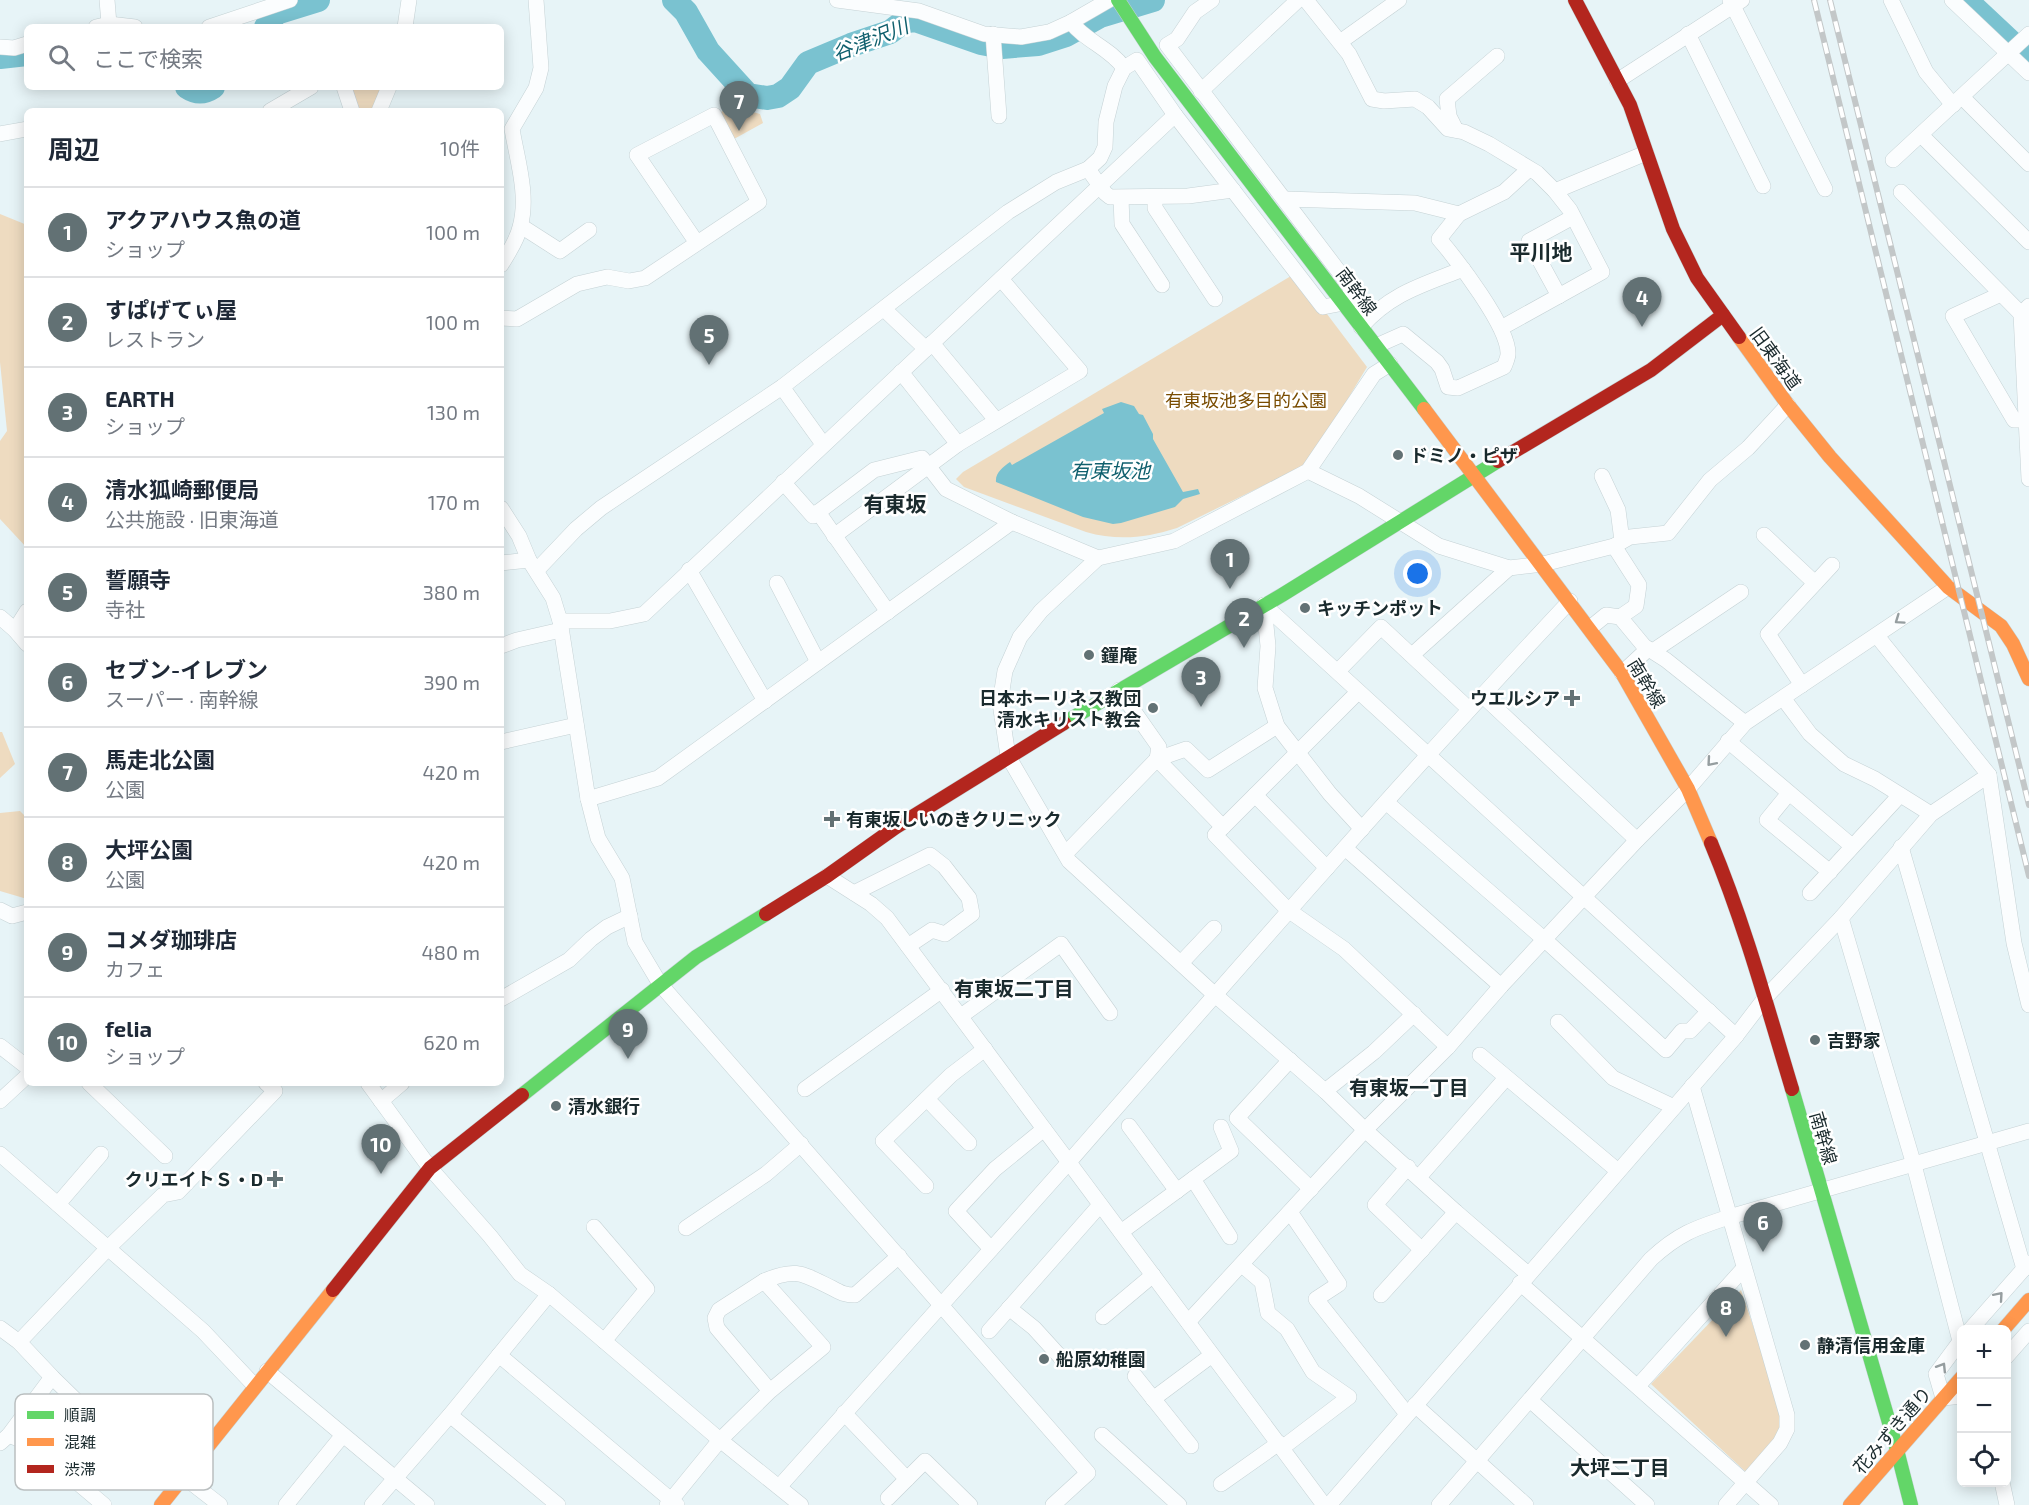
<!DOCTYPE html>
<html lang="ja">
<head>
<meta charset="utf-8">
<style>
	:root { --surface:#fff; --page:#f6f6f7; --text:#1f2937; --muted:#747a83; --line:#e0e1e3; --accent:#627174 }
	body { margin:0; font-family:"Exo 2","Noto Sans JP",sans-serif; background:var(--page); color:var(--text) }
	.controls { position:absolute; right:18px; bottom:18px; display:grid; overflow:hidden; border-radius:9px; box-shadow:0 3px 15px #0003 }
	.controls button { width:54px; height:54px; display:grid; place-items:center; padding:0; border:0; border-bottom:2px solid var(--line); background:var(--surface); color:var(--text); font:30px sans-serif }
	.you { position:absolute; left:1418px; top:574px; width:21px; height:21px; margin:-15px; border:4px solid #fff; border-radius:50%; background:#1a73e8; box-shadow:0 0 0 9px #1a73e833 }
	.badge { display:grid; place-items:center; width:39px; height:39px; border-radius:50%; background:var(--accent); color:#fff; font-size:20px; font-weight:700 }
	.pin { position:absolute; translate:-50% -50px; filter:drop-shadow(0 2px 3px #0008) }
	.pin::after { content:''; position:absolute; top:32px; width:21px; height:18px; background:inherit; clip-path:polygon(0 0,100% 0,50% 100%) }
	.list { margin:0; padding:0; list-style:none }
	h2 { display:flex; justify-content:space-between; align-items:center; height:78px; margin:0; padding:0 24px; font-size:26px }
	h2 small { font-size:20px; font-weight:400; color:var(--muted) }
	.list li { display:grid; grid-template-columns:39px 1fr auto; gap:18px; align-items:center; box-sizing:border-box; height:90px; padding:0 24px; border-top:2px solid var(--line) }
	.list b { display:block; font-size:22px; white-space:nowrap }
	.list p { margin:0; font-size:20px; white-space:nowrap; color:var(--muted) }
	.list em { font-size:20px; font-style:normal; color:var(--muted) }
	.icon { flex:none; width:33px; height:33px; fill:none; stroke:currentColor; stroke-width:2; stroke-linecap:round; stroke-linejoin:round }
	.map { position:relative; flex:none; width:2029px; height:1505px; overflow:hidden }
	.search { position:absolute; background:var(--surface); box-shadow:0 3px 15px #0003; left:24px; top:24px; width:480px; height:66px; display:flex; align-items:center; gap:15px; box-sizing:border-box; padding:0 21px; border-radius:9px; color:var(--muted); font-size:22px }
	.panel { position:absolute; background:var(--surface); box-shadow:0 3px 15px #0003; left:24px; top:108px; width:480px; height:978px; border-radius:9px }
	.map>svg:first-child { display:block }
	.green { fill:#eedbc0 }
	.water { fill:#7ac2d0 }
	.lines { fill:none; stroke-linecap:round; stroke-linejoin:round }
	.river { stroke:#7ac2d0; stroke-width:24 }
	.street-casing { stroke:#c5d2d5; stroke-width:16 }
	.fast-casing { stroke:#c5d2d5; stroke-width:15 }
	.slow-casing { stroke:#c5d2d5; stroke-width:15 }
	.jam-casing { stroke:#c5d2d5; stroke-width:15 }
	.street { stroke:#fbfdfe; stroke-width:15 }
	.fast { stroke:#63d668; stroke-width:14 }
	.slow { stroke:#ff974d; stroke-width:14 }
	.jam { stroke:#b3261e; stroke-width:14 }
	.rail-casing { stroke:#c3c7c8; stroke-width:6 }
	.rail { stroke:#fff; stroke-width:4; stroke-dasharray:11; stroke-linecap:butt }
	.oneway { stroke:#969ea0 }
	.poi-dot { fill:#627174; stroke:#fff; stroke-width:2 }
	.labels { text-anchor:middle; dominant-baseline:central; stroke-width:5; stroke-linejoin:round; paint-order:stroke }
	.street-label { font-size:18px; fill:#1a2a2d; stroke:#fff }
	.park-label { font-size:18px; fill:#794c01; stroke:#fff }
	.poi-label { font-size:18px; font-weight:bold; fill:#1a2a2d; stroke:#fff; text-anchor:start }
	.water-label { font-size:20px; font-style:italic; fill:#0f5f6d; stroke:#fff }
	.neighbourhood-label { font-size:20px; font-weight:bold; fill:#1a2a2d; stroke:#fff }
	.quarter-label { font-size:21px; font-weight:bold; fill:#1a2a2d; stroke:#fff }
	.key { fill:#fff; stroke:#babfc0; stroke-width:1.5 }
	.key-label { font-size:16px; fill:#1a2a2d }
</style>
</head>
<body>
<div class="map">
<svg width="2029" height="1505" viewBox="0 0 2029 1505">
	<rect width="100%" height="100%" fill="#e7f4f7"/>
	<!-- green -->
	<g class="green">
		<polygon points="350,87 382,87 374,111 357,111"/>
		<polygon points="732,106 760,114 763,123 734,139 721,112"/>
		<polygon points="0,214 27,225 27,548 0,519 0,441 7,431 0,362"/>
		<path d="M 1296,273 L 1367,367 L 1309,463 L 1177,528 C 1146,538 1117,541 1086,532 L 964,487 L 956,479 L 963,472 Z"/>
		<polygon points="0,732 2,732 15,764 0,778"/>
		<polygon points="20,811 27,818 27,899 0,891 0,813"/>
		<polygon points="1741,1290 1781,1409 1781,1424 1776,1438 1747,1473 1651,1384"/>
	</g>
	<!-- water -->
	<path class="water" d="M 1121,402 L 1134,406 L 1139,414 L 1143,415 L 1153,434 L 1153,439 L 1183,492 L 1198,489 L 1200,494 L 1183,499 L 1175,507 L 1121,523 L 1113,524 L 1083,517 L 996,482 C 995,473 1003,467 1010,462 L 1012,465 L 1104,413 L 1102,409 Z"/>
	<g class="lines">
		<!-- river -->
		<g class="river">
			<polyline points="674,0 686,12 708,51 748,95 767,98 778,96 790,88 808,63 851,45 890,32 903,22 915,20 981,43 1002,47 1038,44 1066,35 1100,16 1153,0"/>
			<polyline points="1966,0 2029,59"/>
			<polyline points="266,27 276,13 318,0"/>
			<polyline points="0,57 27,54"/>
			<path d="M 187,87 C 196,93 204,93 213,87"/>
		</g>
		<!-- street casing -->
		<g class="street-casing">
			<g id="street">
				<polyline points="107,0 109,24"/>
				<polyline points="837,0 919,11 984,34 1021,37 1049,32 1071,22 1109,0"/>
				<polyline points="1212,0 1195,12 1177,39 1167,45 1349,285 1357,314"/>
				<polyline points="1306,0 1349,54 1372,99 1384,101 1415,99 1428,107 1448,129 1464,132 1489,144 1537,173 1555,191 1570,210 1602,272 1501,328"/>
				<polyline points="1730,0 1825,189"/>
				<polyline points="1891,0 1926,72 1953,105"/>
				<polyline points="1952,0 2029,73"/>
				<path d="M 1071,22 C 1085,41 1110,48 1124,68"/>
				<polyline points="96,27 109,24 135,27"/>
				<polyline points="209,27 290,0"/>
				<polyline points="405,27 409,0"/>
				<polyline points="993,34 999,116"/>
				<polyline points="1688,34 1763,186"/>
				<polyline points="1340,42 1399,0"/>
				<polyline points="0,47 14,48 27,44"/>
				<polyline points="1617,81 1742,0"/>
				<polyline points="344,87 352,111"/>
				<polyline points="1201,91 1298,0"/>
				<polyline points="1962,97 2029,164"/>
				<polyline points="270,111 311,87"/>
				<polyline points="379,111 389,87"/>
				<polyline points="1456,130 1449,116 1447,99 1497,56"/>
				<polyline points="0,134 27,129"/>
				<polyline points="1921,135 2029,242"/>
				<polyline points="1893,160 2029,34"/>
				<polyline points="1088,169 1100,158 1105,147 1106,122 1115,86 1124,68 1137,60 1175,115 1323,307 1344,303"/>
				<polyline points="1555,191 1646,153"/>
				<polyline points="1901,192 2029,322"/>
				<polyline points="1155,197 1155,208 1215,299"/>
				<polyline points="1121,198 1122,224 1162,285"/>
				<polyline points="1285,199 1415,203 1459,214 1504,192 1529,169"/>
				<polyline points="521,226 560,251 589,230"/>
				<path d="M 501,265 C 508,253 517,241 520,227 C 529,196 517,159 512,129 L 536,88 L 541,68 L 536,0"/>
				<polyline points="2001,294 1953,316 2014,420 2025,420"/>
				<polyline points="1559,296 1529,241 1573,217"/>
				<polyline points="2029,306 2021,314 2029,479"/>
				<polyline points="885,310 926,349"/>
				<polyline points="501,318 517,319 577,284 607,277 629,281 645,278 759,202 714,115 637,155 697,243"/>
				<path d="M 1361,327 C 1391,293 1423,285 1463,269"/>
				<polyline points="932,343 996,420"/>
				<path d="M 1376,346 L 1403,334 L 1437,362 L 1442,369 L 1448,387 L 1458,388 L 1504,367 C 1505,364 1508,358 1508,354 C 1509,327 1457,260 1439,239 L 1459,214"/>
				<polyline points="901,372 958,444"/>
				<polyline points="782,387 823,444"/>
				<polyline points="1308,471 1359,496 1439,546 1509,568 1543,564 1614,546 1630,537 1668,533 1710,480 1748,448 1788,405"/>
				<polyline points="1602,476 1618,510 1622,541"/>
				<polyline points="783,482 813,516 874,470 922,458 946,489 1012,522"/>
				<polyline points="501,508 519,536 529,560 553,598 560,621 588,799 598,838 622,878 635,942 660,984 1088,1473 1053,1505"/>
				<polyline points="818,512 888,612"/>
				<polyline points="1764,535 1815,583"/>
				<polyline points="834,536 958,444 1080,371 1001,279"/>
				<polyline points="1614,546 1639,585 1636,606 1620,617"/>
				<polyline points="1098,558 1041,611 1020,637 1005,671 1000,703 1008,756 1069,861 1214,994 1325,1091 1365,1130 1456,1212 1528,1274"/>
				<polyline points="501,563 529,560"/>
				<polyline points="537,570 576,529 601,508 782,387 1008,212 1056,182 1088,169 1105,193 1110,197 1188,196 1233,190"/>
				<polyline points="689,570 765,701"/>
				<polyline points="777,583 818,662"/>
				<polyline points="1264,605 1736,1036 1765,998 1841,918 1931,814 1989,775 2014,943 2029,1005"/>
				<polyline points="1264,605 1268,646 1265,688 1277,726 1330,794 1362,829"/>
				<polyline points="27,611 15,630 27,644"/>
				<polyline points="0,617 15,630"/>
				<polyline points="560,621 610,621 644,614 1175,115"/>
				<polyline points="1590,628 1606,615 1620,617 1644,646 1666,660 1745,723"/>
				<polyline points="1877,636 1989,775"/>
				<polyline points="501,646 517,640 561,630"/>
				<polyline points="1653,651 1741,592"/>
				<polyline points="1412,655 1509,568"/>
				<polyline points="1338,671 1381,627 1469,709"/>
				<polyline points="1622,673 1648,649"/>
				<polyline points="1802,685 1768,634 1832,565"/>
				<polyline points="1119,690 1159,747 1157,759 1223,827"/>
				<polyline points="1358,692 1215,835 1288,910 1344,949 1448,1047"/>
				<polyline points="1482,695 1637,840"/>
				<polyline points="1783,698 1810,734 1844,764 1875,779 1931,814"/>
				<polyline points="1728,741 1852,846"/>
				<polyline points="501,742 576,725"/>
				<polyline points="1789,793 1767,820 1830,872"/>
				<polyline points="1255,795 1327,868"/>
				<polyline points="588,799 658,778 1012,522 1098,558 1174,541 1308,471 1374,374 1390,364"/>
				<polyline points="1386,802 1545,940 1666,1050 1682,1031 1690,1031 1709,1011"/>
				<polyline points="1901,847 2024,1269"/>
				<polyline points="1345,848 1501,986"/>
				<polyline points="1066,853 1157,759 1186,749 1208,770 1277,726"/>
				<polyline points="827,876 871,904 887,918 1324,1505"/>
				<polyline points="854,893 930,855 944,866 969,898 972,914 945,934 932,930 908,946"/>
				<polyline points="1810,893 1900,795"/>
				<polyline points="0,910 12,916 27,912"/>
				<polyline points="1841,918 1914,1165 1960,1341"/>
				<polyline points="1181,963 1214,928"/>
				<polyline points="501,999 569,960 591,939 607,927 630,916"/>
				<polyline points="961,1016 1061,944 1110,1013"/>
				<polyline points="1558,1022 1613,1078 1674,1107"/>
				<polyline points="0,1046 27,1067"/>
				<polyline points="1480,1055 1618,1171"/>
				<polyline points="1290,1060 1237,1118 1311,1189"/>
				<polyline points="89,1083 165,1156"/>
				<polyline points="368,1083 430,1168 490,1236 520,1274 549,1294 720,1440 801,1505"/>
				<polyline points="1692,1086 1787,1415 1787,1429 1780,1443 1726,1505"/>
				<polyline points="805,1089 942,990"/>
				<polyline points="1325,1091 1374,1052 1414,1014"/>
				<polyline points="927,1099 969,1143"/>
				<polyline points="0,1101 27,1076"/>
				<polyline points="381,1101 402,1083"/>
				<polyline points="1129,1126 1177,1191"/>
				<polyline points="0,1154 203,1331 255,1386"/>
				<polyline points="1408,1167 1375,1205 1422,1250"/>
				<polyline points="1419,1177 1506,1078"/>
				<polyline points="1193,1179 1230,1237"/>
				<polyline points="926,1186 883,1141 951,1075 985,1049"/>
				<polyline points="58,1204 101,1154"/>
				<polyline points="1290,1212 1339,1284 1316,1299 1407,1414"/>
				<polyline points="594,1227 647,1289 604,1341"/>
				<polyline points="686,1228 766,1174 801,1144"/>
				<polyline points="1121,1232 1231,1151 1221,1127"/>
				<polyline points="991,1249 956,1211 995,1169 1044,1129"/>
				<polyline points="1242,1265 1262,1282 1268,1313 1287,1329 1313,1372 1349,1397 1282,1448"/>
				<path d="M 764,1281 C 796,1267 803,1274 832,1288 C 841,1293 845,1295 855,1295 L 899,1256"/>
				<polyline points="1520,1283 1771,1505"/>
				<polyline points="1381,1295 1456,1212"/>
				<polyline points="1009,1308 1034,1328 1064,1361"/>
				<polyline points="1103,1317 1153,1275"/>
				<polyline points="1188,1322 1365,1130 1448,1047 1501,986 1637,840 1688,789 1745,723 1948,587"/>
				<polyline points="0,1328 19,1342 52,1377 92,1416 158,1448 168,1457 184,1477 220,1505"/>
				<polyline points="1970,1330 2029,1263"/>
				<polyline points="989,1331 1100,1205"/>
				<polyline points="1962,1339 1936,1374 1943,1398 1962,1396"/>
				<polyline points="19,1342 108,1248 163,1195 178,1192 275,1091 266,1083"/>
				<polyline points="499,1355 677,1505"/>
				<polyline points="2006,1357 2029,1331"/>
				<polyline points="267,1371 427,1505"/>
				<polyline points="1135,1376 1191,1446"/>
				<polyline points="1638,1386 1744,1268"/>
				<polyline points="1153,1399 1212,1355"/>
				<polyline points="1530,1400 1647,1505"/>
				<polyline points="1415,1405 1526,1505"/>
				<polyline points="844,1413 907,1479"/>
				<polyline points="450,1415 558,1505"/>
				<polyline points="9,1435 33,1445 104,1505"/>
				<polyline points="1102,1435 1179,1505"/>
				<polyline points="0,1443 9,1435 52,1377"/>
				<polyline points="2002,1482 2007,1505"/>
				<polyline points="1221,1484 1279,1443"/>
				<path d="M 779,1487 C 875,1378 973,1271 1069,1162 C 1234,973 1398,784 1570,601"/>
				<polyline points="888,1498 925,1461 970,1505"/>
				<polyline points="286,1505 343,1435"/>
				<polyline points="372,1505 450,1415 549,1294"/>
				<polyline points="667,1505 720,1440 770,1391 823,1347 764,1281 719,1310 715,1318 717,1328 770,1391"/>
				<polyline points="1329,1505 1736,1036"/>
				<path d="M 1439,1505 L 1651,1259 C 1678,1234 1695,1228 1729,1217 L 2029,1131"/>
			</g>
		</g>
		<!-- fast casing -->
		<g class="fast-casing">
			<g id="fast">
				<polyline points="1118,0 1155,57 1424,409"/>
				<polyline points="1064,723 1282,595 1498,461"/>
				<polyline points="1792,1089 1897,1450 1911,1505"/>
				<polyline points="522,1095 696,957 766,914"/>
			</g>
		</g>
		<!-- slow casing -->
		<g class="slow-casing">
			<g id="slow">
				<polyline points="1739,337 1788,405 1830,457 1948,587 2001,626 2013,644 2029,679"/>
				<polyline points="1424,409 1622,673 1688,789 1711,843"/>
				<polyline points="2003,1330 2029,1300"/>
				<polyline points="161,1505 333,1290"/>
				<polyline points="1850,1505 1962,1377"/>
			</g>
		</g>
		<!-- jam casing -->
		<g class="jam-casing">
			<g id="jam">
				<polyline points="1575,0 1630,105 1673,229 1697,278 1739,337"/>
				<polyline points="1498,461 1651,370 1723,315"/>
				<path d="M 1711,843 C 1744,922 1767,1006 1792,1089"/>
				<polyline points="766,914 827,876 896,827 1064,723"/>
				<polyline points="333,1290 430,1168 522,1095"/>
			</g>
		</g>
		<!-- street -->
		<use href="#street" class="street"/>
		<!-- fast -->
		<use href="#fast" class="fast"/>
		<!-- slow -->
		<use href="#slow" class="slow"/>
		<!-- jam -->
		<use href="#jam" class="jam"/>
		<!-- rail casing -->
		<g class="rail-casing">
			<g id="rail">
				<polyline points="1814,0 2029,876"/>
				<polyline points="1830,0 2029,805"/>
			</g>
		</g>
		<!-- rail -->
		<use href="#rail" class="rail"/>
	</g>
	<!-- one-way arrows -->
	<defs><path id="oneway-chevron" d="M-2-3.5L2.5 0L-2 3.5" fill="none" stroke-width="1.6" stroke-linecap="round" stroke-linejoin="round" transform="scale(1.5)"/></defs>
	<g class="oneway">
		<use href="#oneway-chevron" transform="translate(1899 620) rotate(145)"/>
		<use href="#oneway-chevron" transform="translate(1711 762) rotate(131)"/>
		<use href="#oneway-chevron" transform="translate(1999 1296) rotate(-49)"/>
		<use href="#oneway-chevron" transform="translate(1942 1367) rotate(-58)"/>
	</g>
	<!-- markers -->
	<g class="poi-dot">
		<circle cx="1398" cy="455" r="6"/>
		<circle cx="1305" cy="608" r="6"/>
		<circle cx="1089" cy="655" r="6"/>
		<path d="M1569 689h6v6h6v6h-6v6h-6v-6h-6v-6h6z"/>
		<circle cx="1153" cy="708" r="6"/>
		<path d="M829 810h6v6h6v6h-6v6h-6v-6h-6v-6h6z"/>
		<circle cx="1815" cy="1040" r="6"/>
		<circle cx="556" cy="1106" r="6"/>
		<path d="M272 1170h6v6h6v6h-6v6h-6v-6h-6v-6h6z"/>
		<circle cx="1805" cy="1345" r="6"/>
		<circle cx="1044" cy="1359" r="6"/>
	</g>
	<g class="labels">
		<!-- street labels -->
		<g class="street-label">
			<text transform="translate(1357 291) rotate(53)">南幹線</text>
			<text transform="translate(1776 358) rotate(54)">旧東海道</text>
			<text transform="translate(1647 683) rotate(59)">南幹線</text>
			<text transform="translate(1824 1138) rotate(74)">南幹線</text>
			<text transform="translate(1892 1430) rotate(-49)">花みずき通り</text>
		</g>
		<!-- park labels -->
		<g class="park-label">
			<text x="1246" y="400">有東坂池多目的公園</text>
		</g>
		<!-- poi labels -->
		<g class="poi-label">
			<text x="1410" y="455">ドミノ・ピザ</text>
			<text x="1317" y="608">キッチンポット</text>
			<text x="1101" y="655">鐘庵</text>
			<text x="1141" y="698" text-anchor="end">日本ホーリネス教団<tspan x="1141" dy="21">清水キリスト教会</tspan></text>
			<text x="1560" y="698" text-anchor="end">ウエルシア</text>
			<text x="846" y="819">有東坂しいのきクリニック</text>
			<text x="1827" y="1040">吉野家</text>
			<text x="568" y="1106">清水銀行</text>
			<text x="263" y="1179" text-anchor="end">クリエイトＳ・D</text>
			<text x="1817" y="1345">静清信用金庫</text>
			<text x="1056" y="1359">船原幼稚園</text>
		</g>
		<!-- water labels -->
		<g class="water-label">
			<text transform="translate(870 39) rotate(-22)">谷津沢川</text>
			<text x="1110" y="470">有東坂池</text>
		</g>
		<!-- neighbourhood labels -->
		<g class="neighbourhood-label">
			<text x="1014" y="988">有東坂二丁目</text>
			<text x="1409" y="1087">有東坂一丁目</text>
			<text x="1620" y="1467">大坪二丁目</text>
		</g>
		<!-- quarter labels -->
		<g class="quarter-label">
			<text x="1541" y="251">平川地</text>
			<text x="895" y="503">有東坂</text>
		</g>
	</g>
	<!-- legend -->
	<rect x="15" y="1394" width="198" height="96" rx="9" class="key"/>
	<rect x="27" y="1411" width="27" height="8" fill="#63d668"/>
	<rect x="27" y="1438" width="27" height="8" fill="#ff974d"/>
	<rect x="27" y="1465" width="27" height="8" fill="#b3261e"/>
	<g class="key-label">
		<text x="64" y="1421">順調</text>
		<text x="64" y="1448">混雑</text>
		<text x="64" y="1475">渋滞</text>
	</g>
</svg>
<div class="controls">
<button>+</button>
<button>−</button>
<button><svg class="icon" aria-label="locate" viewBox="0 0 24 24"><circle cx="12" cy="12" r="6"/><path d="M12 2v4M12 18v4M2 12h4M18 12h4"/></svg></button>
</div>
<div class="you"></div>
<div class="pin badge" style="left:1230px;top:589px">1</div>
<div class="pin badge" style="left:1244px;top:648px">2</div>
<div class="pin badge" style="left:1201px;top:707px">3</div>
<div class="pin badge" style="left:1642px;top:327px">4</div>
<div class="pin badge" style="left:709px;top:365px">5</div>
<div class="pin badge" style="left:1763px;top:1252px">6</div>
<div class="pin badge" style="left:739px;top:131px">7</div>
<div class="pin badge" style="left:1726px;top:1337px">8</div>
<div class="pin badge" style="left:628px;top:1059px">9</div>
<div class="pin badge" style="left:381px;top:1174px">10</div>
<div class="search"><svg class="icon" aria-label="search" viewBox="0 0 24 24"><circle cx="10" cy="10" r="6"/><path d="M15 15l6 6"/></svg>ここで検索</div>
<section class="panel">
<h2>周辺<small>10件</small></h2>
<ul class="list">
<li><span class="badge">1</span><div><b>アクアハウス魚の道</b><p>ショップ</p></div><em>100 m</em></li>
<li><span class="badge">2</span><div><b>すぱげてぃ屋</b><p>レストラン</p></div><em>100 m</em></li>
<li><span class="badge">3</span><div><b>EARTH</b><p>ショップ</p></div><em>130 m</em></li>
<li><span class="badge">4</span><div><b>清水狐崎郵便局</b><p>公共施設 · 旧東海道</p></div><em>170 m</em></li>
<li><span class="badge">5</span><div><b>誓願寺</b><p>寺社</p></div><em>380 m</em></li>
<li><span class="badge">6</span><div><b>セブン-イレブン</b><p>スーパー · 南幹線</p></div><em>390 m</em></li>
<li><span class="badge">7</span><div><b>馬走北公園</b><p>公園</p></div><em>420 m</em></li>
<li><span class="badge">8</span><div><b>大坪公園</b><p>公園</p></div><em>420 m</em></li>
<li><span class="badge">9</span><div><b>コメダ珈琲店</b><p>カフェ</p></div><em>480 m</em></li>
<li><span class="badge">10</span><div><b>felia</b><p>ショップ</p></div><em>620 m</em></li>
</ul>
</section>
</div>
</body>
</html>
